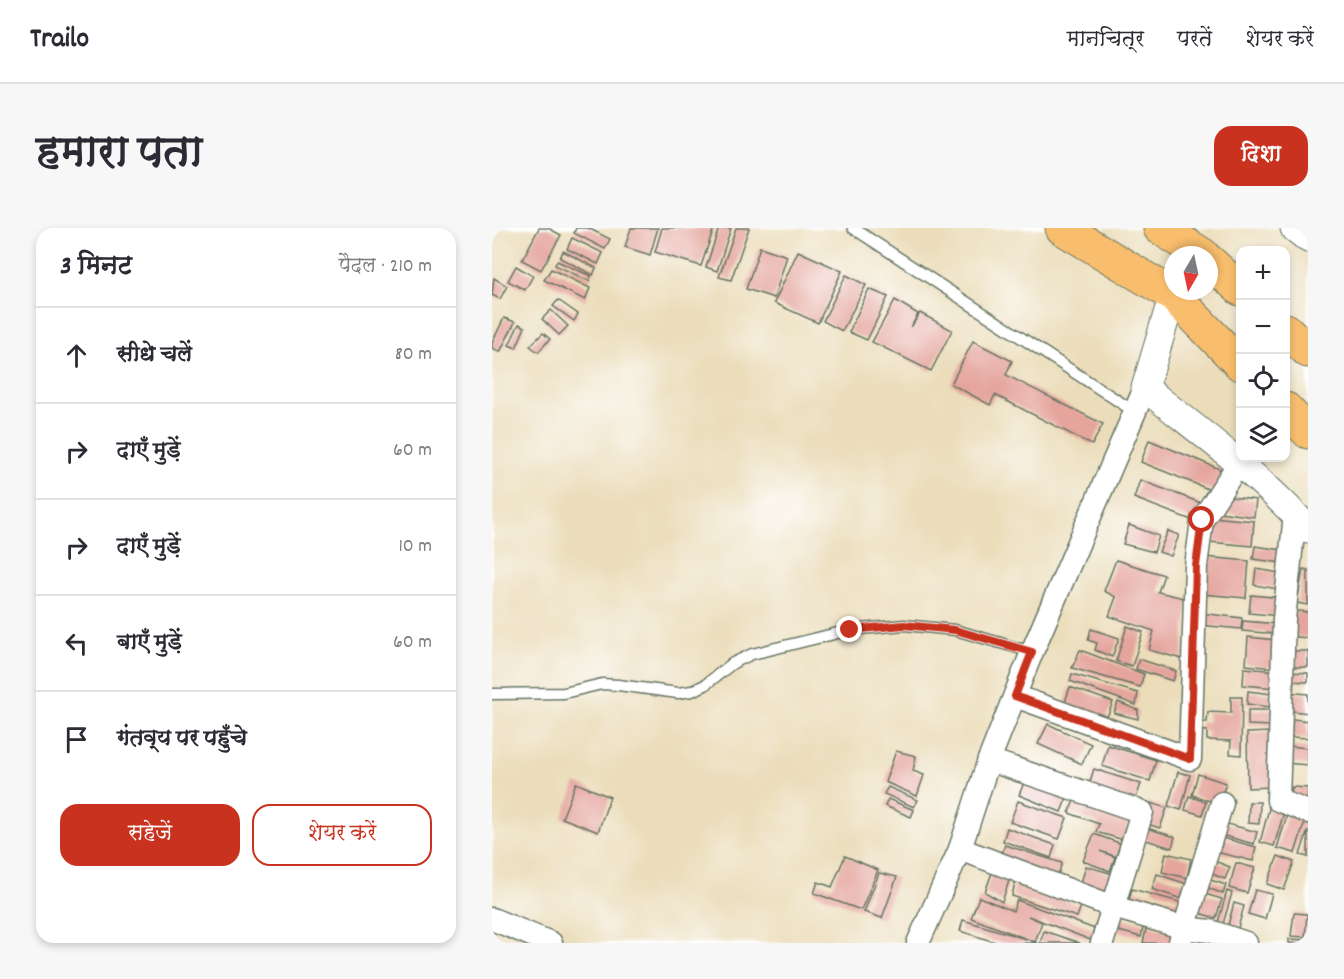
<!DOCTYPE html>
<html lang="hi">
<head>
<meta charset="utf-8">
<style>
	:root { --surface:#fff; --page:#f7f7f7; --text:#2b2b33; --muted:#7c7c81; --line:#e1e1e2; --accent:#c8321e }
	body { margin:0; font-family:Dekko,"Playpen Sans Deva",sans-serif; background:var(--page); color:var(--text) }
	.controls { position:absolute; right:18px; top:18px; display:grid; overflow:hidden; border-radius:12px; box-shadow:0 3px 9px #0003 }
	.controls button { width:54px; height:54px; display:grid; place-items:center; padding:0; border:0; border-bottom:2px solid var(--line); background:var(--surface); color:var(--text); font:30px sans-serif }
	.compass { position:absolute; left:672px; top:18px; width:54px; height:54px; border-radius:50%; background:var(--surface); box-shadow:0 3px 9px #0003; rotate:189deg }
	.stop { position:absolute; width:18px; height:18px; margin:-14px; border:4px solid #c8321e; border-radius:50%; background:#fff }
	.stop.end { background:#c8321e; border-color:#fff; box-shadow:0 2px 6px #0008 }
	.list { margin:0; padding:0; list-style:none }
	h2 { display:flex; justify-content:space-between; align-items:center; height:78px; margin:0; padding:0 24px; font-size:26px }
	h2 small { font-size:20px; font-weight:400; color:var(--muted) }
	.list li { display:grid; grid-template-columns:39px 1fr auto; gap:18px; align-items:center; box-sizing:border-box; height:96px; padding:0 24px; border-top:2px solid var(--line) }
	.list b { display:block; font-size:22px; white-space:nowrap }
	.list em { font-size:20px; font-style:normal; color:var(--muted) }
	.actions { display:flex; gap:12px; padding:18px 24px }
	.actions a { flex:1; padding:14px 0; border:2px solid var(--accent); border-radius:18px; text-align:center; font-size:21px; color:var(--accent) }
	.actions .main { background:var(--accent); color:#fff }
	.icon { flex:none; width:33px; height:33px; fill:none; stroke:currentColor; stroke-width:2; stroke-linecap:round; stroke-linejoin:round }
	.map { position:relative; flex:none; width:816px; height:715px; overflow:hidden; border-radius:18px }
	header { display:flex; align-items:center; gap:36px; box-sizing:border-box; height:84px; padding:0 30px; background:var(--surface); border-bottom:2px solid var(--line) }
	header strong { font-size:28px }
	nav { display:flex; gap:33px; margin-inline-start:auto; font-size:21px }
	.intro { display:flex; align-items:center; justify-content:space-between; box-sizing:border-box; height:144px; padding:0 36px }
	h1 { margin:0; font-size:42px }
	.button { padding:15px 27px; border-radius:18px; background:var(--accent); color:#fff; font-size:21px; font-weight:700 }
	main { display:flex; gap:36px; padding:0 36px }
	aside { flex:1; background:var(--surface); border-radius:18px; box-shadow:0 3px 9px #0003 }
	.map>svg:first-child { display:block }
	.building { fill:#e5a59d }
	.lines { fill:none; stroke-linecap:round; stroke-linejoin:round }
	.service-casing { stroke:#667563; stroke-width:13 }
	.minor-casing { stroke:#667563; stroke-width:25 }
	.tertiary-casing { stroke:#667563; stroke-width:29 }
	.primary-casing { stroke:#667563; stroke-width:35 }
	.service { stroke:#fff; stroke-width:10 }
	.minor { stroke:#fff; stroke-width:22 }
	.tertiary { stroke:#fff; stroke-width:27 }
	.primary { stroke:#f9be6d; stroke-width:33 }
	.route { stroke:#c8321e; stroke-width:8 }
</style>
</head>
<body>
<header>
<strong>Trailo</strong>
<nav><a>मानचित्र</a><a>परतें</a><a>शेयर करें</a></nav>
</header>
<div class="intro"><h1>हमारा पता</h1><a class="button">दिशा</a></div>
<main>
<aside>
<h2>3 मिनट<small>पैदल · 210 m</small></h2>
<ul class="list">
<li><svg class="icon" aria-label="ahead" viewBox="0 0 24 24"><path d="M12 20V5M6 11l6-6 6 6"/></svg><div><b>सीधे चलें</b></div><em>80 m</em></li>
<li><svg class="icon" aria-label="right" viewBox="0 0 24 24"><path d="M7 20v-9h11M14 6l5 5-5 5"/></svg><div><b>दाएँ मुड़ें</b></div><em>60 m</em></li>
<li><svg class="icon" aria-label="right" viewBox="0 0 24 24"><path d="M7 20v-9h11M14 6l5 5-5 5"/></svg><div><b>दाएँ मुड़ें</b></div><em>10 m</em></li>
<li><svg class="icon" aria-label="left" viewBox="0 0 24 24"><path d="M17 20v-9H6M10 6l-5 5 5 5"/></svg><div><b>बाएँ मुड़ें</b></div><em>60 m</em></li>
<li><svg class="icon" aria-label="arrive" viewBox="0 0 24 24"><path d="M6 21V4h12l-3 4 3 4H6"/></svg><div><b>गंतव्य पर पहुँचे</b></div></li>
</ul>
<div class="actions"><a class="main">सहेजें</a><a>शेयर करें</a></div>
</aside>
<div class="map">
<svg width="816" height="715" viewBox="0 0 816 715">
	<rect width="100%" height="100%" fill="#fff"/>
	<filter id="ink" filterUnits="userSpaceOnUse"><feTurbulence type="fractalNoise" baseFrequency=".0167" numOctaves="2"/><feDisplacementMap in="SourceGraphic" scale="12" xChannelSelector="R" yChannelSelector="G"/><feConvolveMatrix kernelMatrix="1 2 1 2 8 2 1 2 1" color-interpolation-filters="sRGB"/></filter>
	<filter id="wash" filterUnits="userSpaceOnUse"><feTurbulence type="fractalNoise" baseFrequency=".008" numOctaves="4" result="noise"/><feDisplacementMap in="SourceGraphic" scale="24" xChannelSelector="R" yChannelSelector="G"/><feGaussianBlur stdDeviation="1.35" result="paint"/><feColorMatrix in="noise" values="0 0 0 0 0 0 0 0 0 0 0 0 0 0 0 0 0 1.4 0 .05"/><feComposite in="paint" operator="in"/></filter>
	<g filter="url(#wash)">
		<rect width="100%" height="100%" fill="#ebddba"/>
		<g id="blocks">
			<!-- building -->
			<g class="building">
				<polygon points="47,0 56,0 69,7 49,42 30,32"/>
				<polygon points="84,0 96,0 118,11 113,21 82,5"/>
				<polygon points="139,0 166,0 158,27 133,19"/>
				<polygon points="170,0 222,0 209,38 163,24"/>
				<polygon points="227,0 239,0 225,43 214,39"/>
				<polygon points="244,0 257,0 239,52 227,49"/>
				<polygon points="80,10 111,25 106,36 75,21"/>
				<polygon points="268,19 295,28 282,70 254,61"/>
				<polygon points="71,23 104,40 101,47 68,30"/>
				<polygon points="306,23 350,43 326,95 282,75"/>
				<polygon points="65,33 99,48 97,53 63,37"/>
				<polygon points="24,38 41,48 33,62 16,53"/>
				<polygon points="59,41 98,60 93,72 52,52"/>
				<polygon points="354,47 374,57 350,103 331,93"/>
				<polygon points="2,50 15,58 8,71 0,67"/>
				<polygon points="377,61 396,69 375,112 357,104"/>
				<polygon points="66,72 86,86 82,93 61,78"/>
				<polygon points="403,72 426,86 419,99 428,85 460,102 439,143 380,114"/>
				<polygon points="59,82 76,98 67,107 50,91"/>
				<polygon points="12,90 23,94 8,124 0,120 0,115"/>
				<polygon points="27,96 33,99 24,120 17,117"/>
				<polygon points="51,105 58,111 46,124 38,118"/>
				<polygon points="481,113 520,133 514,147 611,196 600,217 503,167 498,177 459,156"/>
				<polygon points="657,212 735,244 726,265 649,234"/>
				<polygon points="648,252 709,275 702,293 642,270"/>
				<polygon points="731,268 764,272 762,289 728,284"/>
				<polygon points="719,289 762,293 760,318 717,314"/>
				<polygon points="637,297 667,308 662,324 631,316"/>
				<polygon points="676,303 687,307 679,328 667,324"/>
				<polygon points="763,318 791,322 790,335 761,331"/>
				<polygon points="712,329 757,333 754,370 710,366"/>
				<polygon points="624,332 672,347 666,364 696,371 690,431 657,422 662,403 617,388 624,369 612,363"/>
				<polygon points="764,341 794,346 791,362 762,357"/>
				<polygon points="811,341 816,342 816,377 805,375"/>
				<polygon points="759,367 791,370 789,388 757,385"/>
				<polygon points="796,382 816,384 816,410 794,408"/>
				<polygon points="708,385 750,390 749,401 706,397"/>
				<polygon points="751,393 786,396 785,406 750,403"/>
				<polygon points="635,398 651,404 640,438 624,433"/>
				<polygon points="599,401 627,410 620,429 603,422 605,415 596,412"/>
				<polygon points="756,409 784,412 782,440 754,437"/>
				<polygon points="588,422 652,446 648,459 580,440"/>
				<polygon points="800,423 816,423 816,439 799,439"/>
				<polygon points="647,431 684,443 681,453 644,441"/>
				<polygon points="752,440 787,443 785,460 751,457"/>
				<polygon points="798,444 816,445 816,454 797,453"/>
				<polygon points="580,446 646,465 644,477 578,453"/>
				<polygon points="578,459 621,474 613,494 571,480"/>
				<polygon points="756,463 780,466 778,479 755,476"/>
				<polygon points="794,464 816,466 816,485 792,482"/>
				<polygon points="739,469 750,469 749,527 738,526 739,513 715,512 715,503 708,502 709,494 715,494 716,484 739,485"/>
				<polygon points="626,474 646,482 646,491 622,485"/>
				<polygon points="756,482 780,482 780,498 756,497"/>
				<polygon points="801,491 816,493 816,510 799,509"/>
				<polygon points="556,496 599,516 590,536 546,516"/>
				<polygon points="779,504 781,559 756,560 755,505"/>
				<polygon points="616,517 664,532 658,553 610,538"/>
				<polygon points="795,518 816,520 816,537 793,535"/>
				<polygon points="404,523 424,528 421,543 432,547 425,568 393,554"/>
				<polygon points="602,541 649,556 641,578 595,563"/>
				<polygon points="686,544 698,547 689,582 676,578"/>
				<polygon points="706,546 734,555 727,576 700,567"/>
				<polygon points="533,552 575,569 569,584 527,567"/>
				<polygon points="84,555 118,569 106,604 70,590"/>
				<polygon points="396,559 426,572 422,579 392,566"/>
				<polygon points="800,559 816,560 816,574 799,572"/>
				<polygon points="697,568 714,574 710,587 693,582"/>
				<polygon points="396,571 422,582 419,589 393,578"/>
				<polygon points="582,572 641,583 632,612 604,604 607,596 577,585"/>
				<polygon points="526,573 575,590 567,611 518,594"/>
				<polygon points="655,574 675,580 668,600 649,594"/>
				<polygon points="757,574 768,574 767,596 756,595"/>
				<polygon points="778,577 793,581 782,618 768,614"/>
				<polygon points="796,584 814,590 803,625 785,620"/>
				<polygon points="732,595 765,604 762,616 729,607"/>
				<polygon points="515,600 563,617 559,630 511,613"/>
				<polygon points="655,600 683,609 680,620 651,611"/>
				<polygon points="816,602 816,629 808,627"/>
				<polygon points="602,606 630,616 625,629 608,623 623,629 618,643 591,633"/>
				<polygon points="731,610 764,619 761,633 728,625"/>
				<polygon points="513,617 570,635 564,653 507,634"/>
				<polygon points="674,625 699,631 695,650 670,644"/>
				<polygon points="353,628 386,642 369,682 322,665 326,654 340,659"/>
				<polygon points="786,628 802,634 792,662 775,656"/>
				<polygon points="717,631 738,639 733,651 712,643"/>
				<polygon points="744,635 763,640 755,665 737,660"/>
				<polygon points="594,638 621,646 615,666 588,658"/>
				<polygon points="501,642 519,647 510,674 493,664"/>
				<polygon points="387,645 405,649 390,690 372,684"/>
				<polygon points="665,646 695,656 690,671 660,661"/>
				<polygon points="712,650 734,657 731,666 709,657"/>
				<polygon points="523,654 589,678 585,689 520,668"/>
				<polygon points="640,661 695,676 689,697 634,682"/>
				<polygon points="763,662 780,666 773,691 756,686"/>
				<polygon points="735,663 740,665 731,696 726,694"/>
				<polygon points="706,664 730,671 724,690 700,683"/>
				<polygon points="487,669 521,683 525,672 608,703 604,714 536,688 550,694 543,714 479,690"/>
				<polygon points="742,675 752,678 746,700 736,697"/>
				<polygon points="802,685 815,686 813,709 799,708"/>
				<polygon points="626,689 652,695 649,709 623,702"/>
				<polygon points="471,692 544,714 544,715 506,715 468,703"/>
				<polygon points="655,696 684,706 681,715 651,715"/>
				<polygon points="552,703 588,715 548,715"/>
				<polygon points="797,711 816,712 816,715 797,715"/>
			</g>
		</g>
	</g>
	<g filter="url(#ink)">
		<use href="#blocks" fill-opacity="0" stroke="#667563" stroke-width="1.5"/>
		<g class="lines">
			<!-- service casing -->
			<g class="service-casing">
				<g id="service">
					<polyline points="361,0 643,184"/>
					<polyline points="0,466 72,465 110,456 126,457 186,465 200,463 213,457 241,435 260,426 358,402 412,397 463,402 540,424"/>
				</g>
			</g>
			<!-- minor casing -->
			<g class="minor-casing">
				<g id="minor">
					<polyline points="803,286 792,391 786,572 816,584"/>
					<polyline points="523,468 698,531 704,338 710,292 747,235"/>
					<polyline points="497,532 650,584 610,715"/>
					<polyline points="468,621 622,679 692,700 718,703 754,715"/>
					<polyline points="0,691 59,715"/>
					<polyline points="688,714 730,575"/>
					<polyline points="426,715 468,621 497,532 540,424 653,160"/>
				</g>
			</g>
			<!-- tertiary casing -->
			<g class="tertiary-casing">
				<g id="tertiary">
					<polyline points="802,0 816,11"/>
					<path d="M 682,63 L 653,160 C 709,205 769,248 816,301"/>
				</g>
			</g>
			<!-- primary casing -->
			<g class="primary-casing">
				<g id="primary">
					<polyline points="570,0 681,67 748,136"/>
					<polyline points="668,0 711,27"/>
					<polyline points="717,33 748,61"/>
					<polyline points="794,102 816,123"/>
					<polyline points="794,181 816,204"/>
				</g>
			</g>
			<!-- service -->
			<use href="#service" class="service"/>
			<!-- minor -->
			<use href="#minor" class="minor"/>
			<!-- tertiary -->
			<use href="#tertiary" class="tertiary"/>
			<!-- primary -->
			<use href="#primary" class="primary"/>
		</g>
	</g>
	<g class="lines" filter="url(#ink)">
		<!-- route -->
		<polyline class="route" points="358,402 412,397 463,402 540,424 523,468 698,531 704,338 710,292"/>
	</g>
</svg>
<div class="controls">
<button>+</button>
<button>−</button>
<button><svg class="icon" aria-label="locate" viewBox="0 0 24 24"><circle cx="12" cy="12" r="6"/><path d="M12 2v4M12 18v4M2 12h4M18 12h4"/></svg></button>
<button><svg class="icon" aria-label="layers" viewBox="0 0 24 24"><path d="M12 4l9 5-9 5-9-5zM3 14l9 5 9-5"/></svg></button>
</div>
<svg class="compass" viewBox="-18 -18 36 36"><path d="M0-13l5 13h-10z" fill="#e53935"/><path d="M0 13l5-13h-10z" fill="#7c7c81"/></svg>
<div class="stop" style="left:710px;top:292px"></div>
<div class="stop end" style="left:358px;top:402px"></div>
</div>
</main>
</body>
</html>
